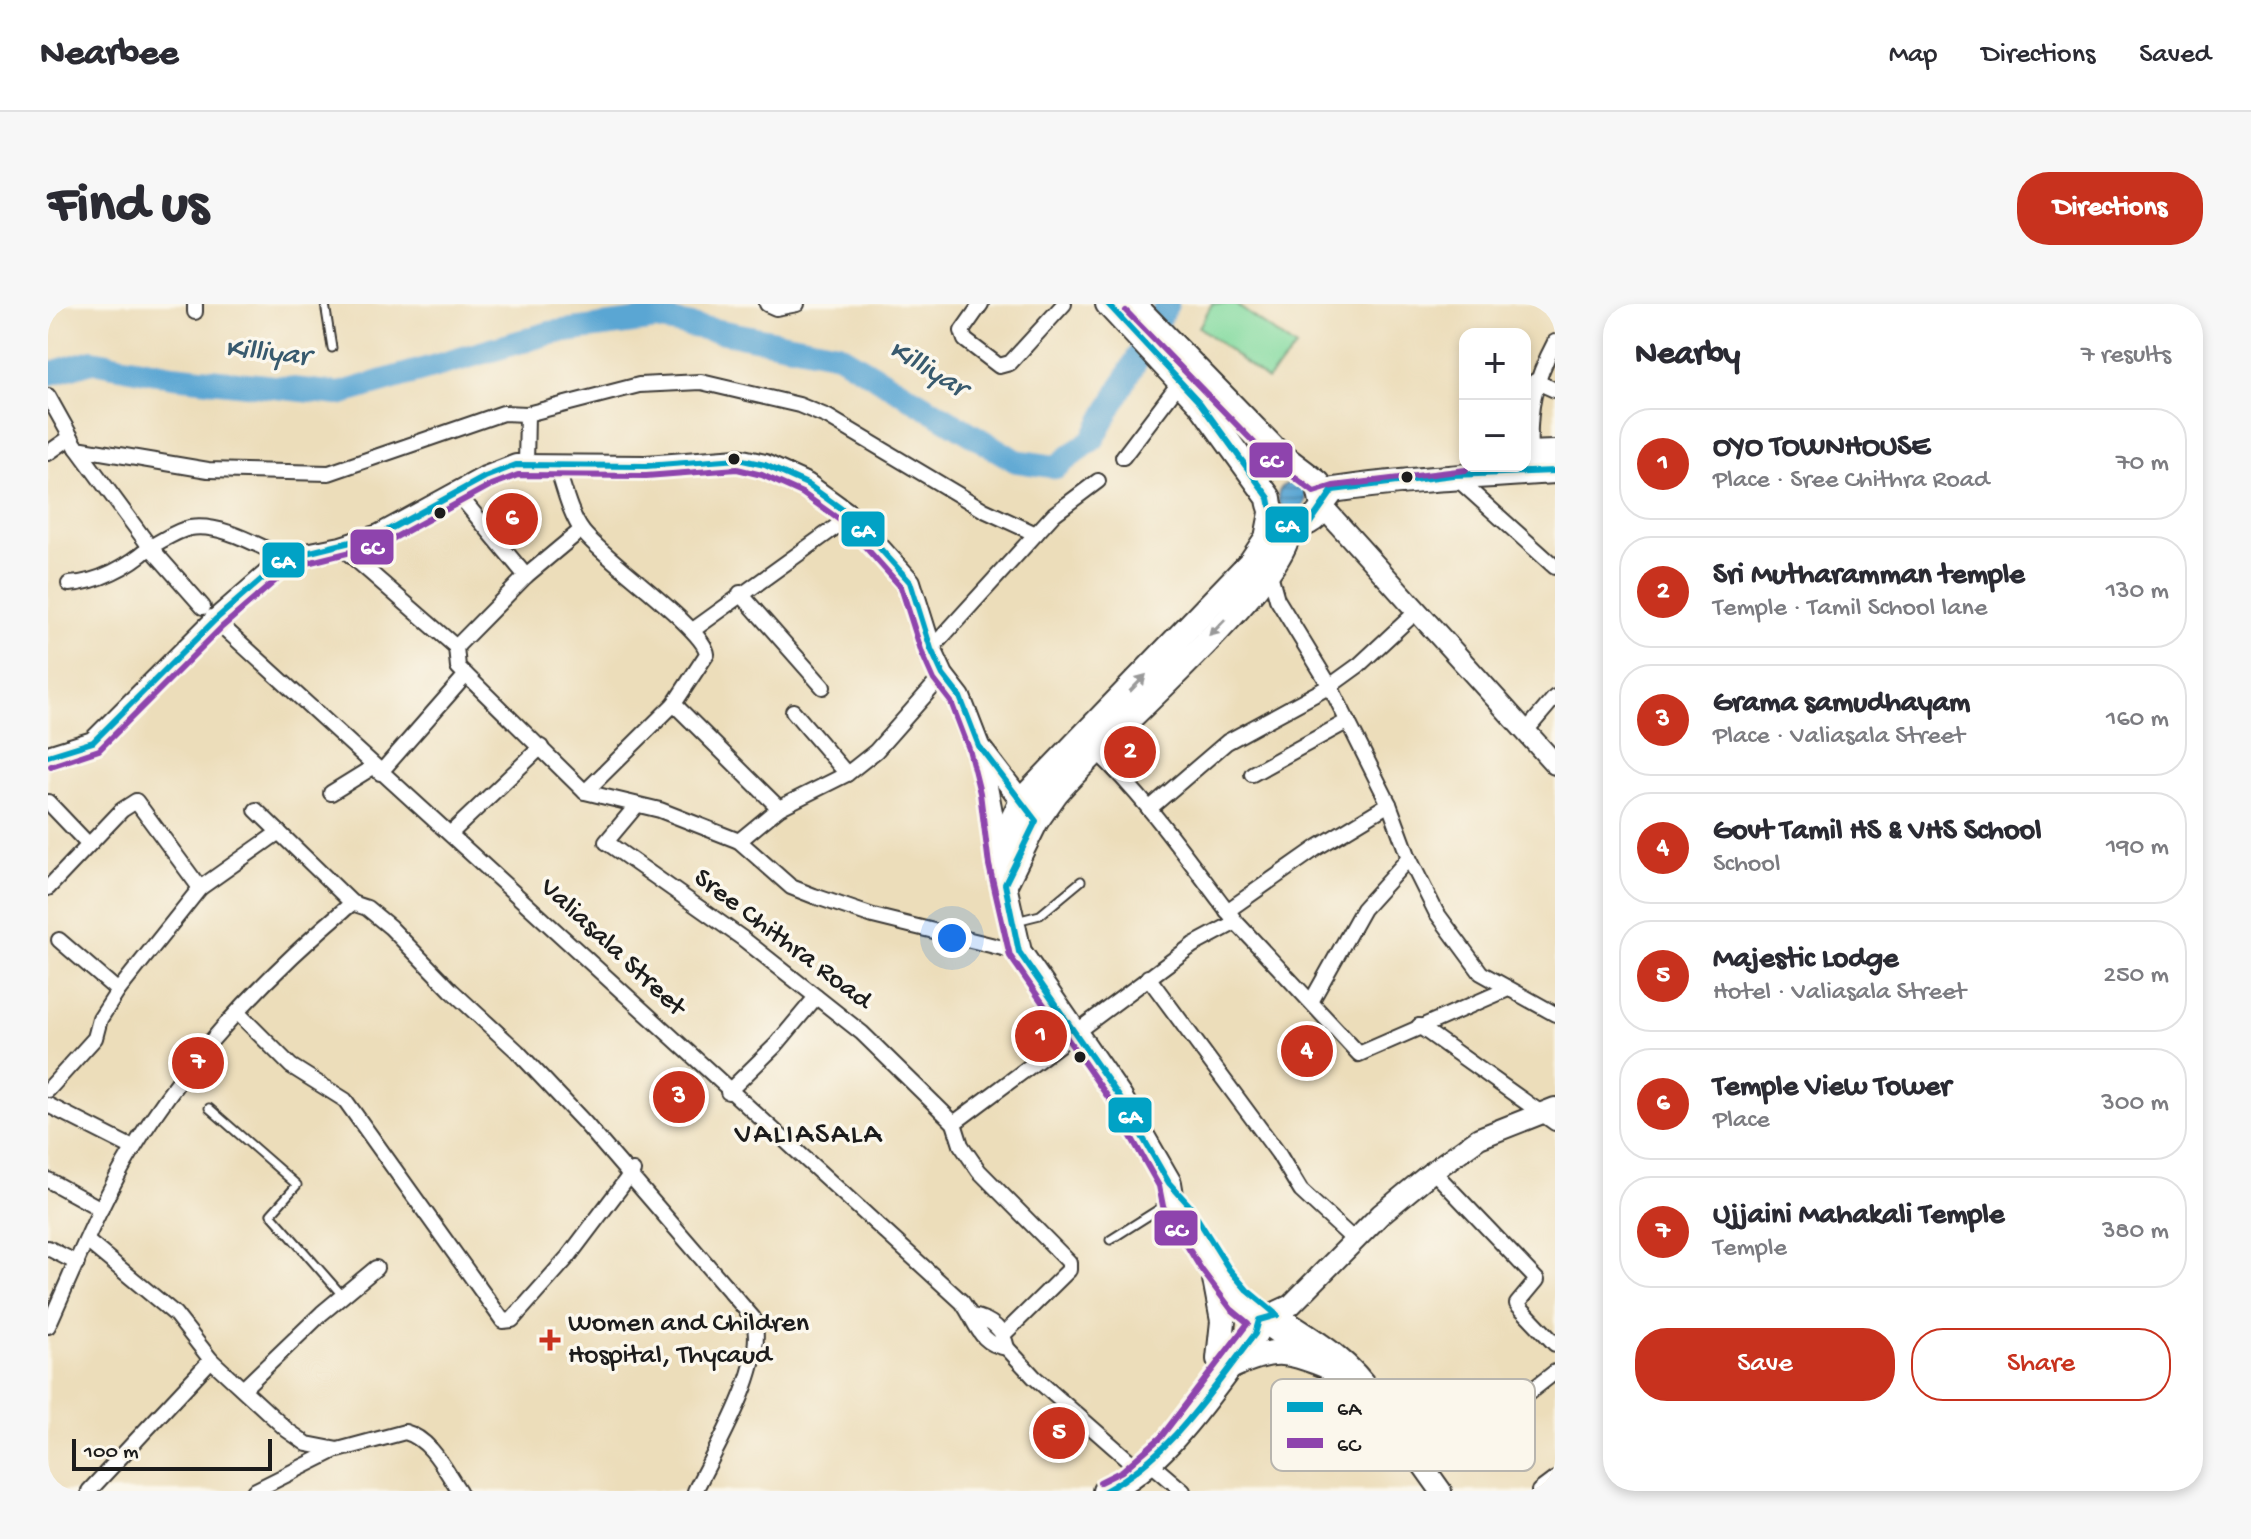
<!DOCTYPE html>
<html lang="en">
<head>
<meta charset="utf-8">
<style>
	:root { --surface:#fff; --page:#f7f7f7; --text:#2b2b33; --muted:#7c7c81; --line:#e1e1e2; --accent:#c8321e }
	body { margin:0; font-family:"Gochi Hand",sans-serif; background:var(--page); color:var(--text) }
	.controls { position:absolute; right:24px; top:24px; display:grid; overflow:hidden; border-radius:16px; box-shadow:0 4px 12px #0003 }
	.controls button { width:72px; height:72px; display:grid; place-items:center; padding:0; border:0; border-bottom:2px solid var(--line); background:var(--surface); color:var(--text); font:40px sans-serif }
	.scale { position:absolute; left:24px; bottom:20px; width:200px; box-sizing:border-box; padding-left:8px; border:4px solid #1c1c1c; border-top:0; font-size:22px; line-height:28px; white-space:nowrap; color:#1c1c1c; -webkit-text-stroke:6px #fbf7ec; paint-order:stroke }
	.you { position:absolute; left:904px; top:634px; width:28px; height:28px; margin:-20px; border:6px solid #fff; border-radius:50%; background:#1a73e8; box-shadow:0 0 0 12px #1a73e833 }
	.badge { display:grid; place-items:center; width:52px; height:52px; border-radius:50%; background:var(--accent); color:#fff; font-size:26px; font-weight:700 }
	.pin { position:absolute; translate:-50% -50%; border:4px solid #fff; box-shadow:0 2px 8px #0006 }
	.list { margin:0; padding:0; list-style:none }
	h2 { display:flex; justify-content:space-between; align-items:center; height:104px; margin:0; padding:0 32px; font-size:34px }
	h2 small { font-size:26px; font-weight:400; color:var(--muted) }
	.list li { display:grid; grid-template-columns:52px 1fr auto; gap:24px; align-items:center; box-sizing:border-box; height:112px; margin:0 16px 16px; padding:0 16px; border:2px solid var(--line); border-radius:32px }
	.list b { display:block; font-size:30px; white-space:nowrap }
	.list p { margin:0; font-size:26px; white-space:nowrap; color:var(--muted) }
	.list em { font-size:26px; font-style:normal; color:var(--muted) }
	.actions { display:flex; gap:16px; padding:24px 32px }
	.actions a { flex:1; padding:18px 0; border:2px solid var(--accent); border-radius:32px; text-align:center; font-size:28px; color:var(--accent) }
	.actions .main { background:var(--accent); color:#fff }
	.map { position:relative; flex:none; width:1507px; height:1187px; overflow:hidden; border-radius:32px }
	header { display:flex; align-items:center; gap:48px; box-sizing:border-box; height:112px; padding:0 40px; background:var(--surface); border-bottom:2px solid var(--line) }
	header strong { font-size:38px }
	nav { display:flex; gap:44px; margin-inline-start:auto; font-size:28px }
	.intro { display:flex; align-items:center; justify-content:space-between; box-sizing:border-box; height:192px; padding:0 48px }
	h1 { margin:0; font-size:56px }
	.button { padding:20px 36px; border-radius:32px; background:var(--accent); color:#fff; font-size:28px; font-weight:700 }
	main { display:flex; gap:48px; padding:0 48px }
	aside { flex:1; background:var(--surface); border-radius:32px; box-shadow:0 4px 12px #0003 }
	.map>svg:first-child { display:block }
	.green { fill:#82da9f; stroke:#4f7b5e; stroke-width:2 }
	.water { fill:url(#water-rules); stroke:#3b6178; stroke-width:2 }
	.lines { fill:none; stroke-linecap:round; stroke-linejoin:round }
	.river { stroke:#5aa6d3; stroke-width:24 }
	.lane-casing { stroke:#3b3934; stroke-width:11 }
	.street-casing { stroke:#3b3934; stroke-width:18 }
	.secondary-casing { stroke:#3b3934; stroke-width:24 }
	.primary-casing { stroke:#3b3934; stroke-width:28 }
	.lane { stroke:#fff; stroke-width:7 }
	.street { stroke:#fff; stroke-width:14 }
	.secondary { stroke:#fff; stroke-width:20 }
	.primary { stroke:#fff; stroke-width:24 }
	.bus-1-casing { stroke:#fbf7ec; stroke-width:12 }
	.bus-2-casing { stroke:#fbf7ec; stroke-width:12 }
	.bus-1 { stroke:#01a2c5; stroke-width:6 }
	.bus-2 { stroke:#8e44ad; stroke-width:6 }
	.oneway { fill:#999 }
	.bus-dot { fill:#1c1c1c; stroke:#fbf7ec; stroke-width:3 }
	.poi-dot { fill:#c8321e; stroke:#fbf7ec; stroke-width:3 }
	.labels { text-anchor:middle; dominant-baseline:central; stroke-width:7; stroke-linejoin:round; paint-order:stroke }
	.street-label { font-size:28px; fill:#1c1c1c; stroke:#fbf7ec }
	.poi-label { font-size:28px; fill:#1c1c1c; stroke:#fbf7ec; text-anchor:start }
	.water-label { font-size:30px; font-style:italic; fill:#385a6e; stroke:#fbf7ec }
	.neighbourhood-label { font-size:30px; letter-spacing:2px; fill:#1c1c1c; stroke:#fbf7ec }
	.key { fill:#fbf7ec; stroke:#b8b5ae; stroke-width:2 }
	.key-label { font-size:22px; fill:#1c1c1c }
	.line-badge { stroke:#fbf7ec; stroke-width:3 }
	.badge-label { font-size:22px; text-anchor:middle; font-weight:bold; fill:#fff }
</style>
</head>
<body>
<header>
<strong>Nearbee</strong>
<nav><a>Map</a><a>Directions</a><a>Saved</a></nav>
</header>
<div class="intro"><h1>Find us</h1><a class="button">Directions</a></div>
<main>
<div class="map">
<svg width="1507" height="1187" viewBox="0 0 1507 1187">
	<defs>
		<pattern id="water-rules" width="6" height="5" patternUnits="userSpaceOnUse" patternTransform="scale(2)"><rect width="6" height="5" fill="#5aa6d3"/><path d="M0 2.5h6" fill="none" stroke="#4a86aa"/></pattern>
	</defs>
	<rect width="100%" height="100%" fill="#fbf7ec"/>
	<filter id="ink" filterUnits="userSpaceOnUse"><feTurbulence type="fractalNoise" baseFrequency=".0125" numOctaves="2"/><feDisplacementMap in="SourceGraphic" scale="16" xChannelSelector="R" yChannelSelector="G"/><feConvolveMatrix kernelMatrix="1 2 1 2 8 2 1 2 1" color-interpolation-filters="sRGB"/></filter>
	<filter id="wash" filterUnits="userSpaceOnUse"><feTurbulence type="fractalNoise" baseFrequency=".006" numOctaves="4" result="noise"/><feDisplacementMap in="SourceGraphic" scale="32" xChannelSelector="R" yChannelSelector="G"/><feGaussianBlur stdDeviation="1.8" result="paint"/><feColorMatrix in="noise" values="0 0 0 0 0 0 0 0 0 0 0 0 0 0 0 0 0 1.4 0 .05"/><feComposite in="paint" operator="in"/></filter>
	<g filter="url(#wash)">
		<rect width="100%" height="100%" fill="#ecddba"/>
		<!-- green -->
		<polygon class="green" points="1164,0 1187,0 1248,44 1219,76 1151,23"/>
		<!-- water -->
		<circle class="water" cx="1244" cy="193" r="14"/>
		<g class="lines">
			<!-- river -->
			<polyline class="river" points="0,70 44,57 125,72 291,90 502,29 608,15 790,50 968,157 1008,163 1045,135 1119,0"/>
		</g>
	</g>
	<g filter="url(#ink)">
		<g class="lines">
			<!-- lane casing -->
			<g class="lane-casing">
				<g id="lane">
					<polyline points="277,0 284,44"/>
					<polyline points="968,617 992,611 1033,577"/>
					<polyline points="161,804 249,881 223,910 294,991"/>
					<polyline points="1062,936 1122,898"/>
				</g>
			</g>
			<!-- street casing -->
			<g class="street-casing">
				<g id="street">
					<polyline points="147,0 147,8"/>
					<polyline points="719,0 728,4 749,0"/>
					<polyline points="933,0 914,27 917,36 951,62 962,59 1016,0"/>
					<polyline points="1487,77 1507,86"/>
					<path d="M 0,92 L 29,144 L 102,243 C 114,237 129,226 142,224 C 174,219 210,242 238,254"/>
					<polyline points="29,144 160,166 281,169 455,109 479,110"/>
					<polyline points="0,149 23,133"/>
					<path d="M 1482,150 C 1480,104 1486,78 1507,38"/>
					<polyline points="1075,153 1132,78"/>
					<polyline points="478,161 479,110 591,81 653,78 751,101 780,113 936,206 988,230"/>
					<path d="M 509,163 C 516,184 522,211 535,228 C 556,255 657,325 659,350 L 626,400"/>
					<polyline points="1406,172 1507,263"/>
					<polyline points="293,243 408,343 410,363 537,488 612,506 691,537 731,504 799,470 828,447 895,371"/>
					<polyline points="1221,266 1229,295 1282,382 1341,500 1361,554 1388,608 1433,669 1507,710"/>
					<polyline points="478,272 533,226"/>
					<path d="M 21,280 C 49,279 81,262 102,243 L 155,303"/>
					<polyline points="692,289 775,383"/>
					<path d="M 164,313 L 914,998 C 929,1018 930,1040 959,1044 C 955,1025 944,1016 925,1012"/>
					<polyline points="645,326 803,212"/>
					<polyline points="408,343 478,272 410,190"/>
					<polyline points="883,345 1006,210 1050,177"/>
					<polyline points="745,407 799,470"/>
					<polyline points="1478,427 1507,393"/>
					<polyline points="332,469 418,371"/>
					<polyline points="1204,470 1300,417"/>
					<polyline points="537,488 626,400 731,504"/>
					<polyline points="283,489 325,463"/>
					<polyline points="0,498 40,540"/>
					<polyline points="589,501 558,538 694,634 814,729 906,819 913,841 931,867 1021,958 1021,966 956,1030"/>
					<polyline points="1101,505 1179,438 1282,382 1311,361 1369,307"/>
					<path d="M 208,506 L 304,599 L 319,604 L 342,623 L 403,686 L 469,747 L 536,818 L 705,1014 C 721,1058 667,1145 647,1187"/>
					<polyline points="403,529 493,443"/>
					<polyline points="691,537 743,583 766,592 825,612 971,648"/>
					<polyline points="0,584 74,506 88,497 152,584 231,528"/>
					<polyline points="1179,607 1270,543 1341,500"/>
					<polyline points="1188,618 1311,750 1460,685"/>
					<polyline points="11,636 70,687"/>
					<polyline points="1100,673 1230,849 1253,887 1306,936"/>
					<polyline points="1264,696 1315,605 1361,554"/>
					<polyline points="190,709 243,762 297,796 455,1017 464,1016 520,953 585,867"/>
					<polyline points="1371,722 1507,819"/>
					<polyline points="0,786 47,734 52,715 70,687 152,584"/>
					<polyline points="680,788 728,741 768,693"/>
					<polyline points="0,801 85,844"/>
					<path d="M 906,819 L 1145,641 L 1188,618 C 1143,560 1101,497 1047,446"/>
					<polyline points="1385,867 1489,976 1469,1000 1507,1040"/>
					<polyline points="0,876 53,905"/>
					<path d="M 39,937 L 127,1010 L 163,1056 L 239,1126 L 259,1140 L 290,1146 L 357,1128 C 383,1135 397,1166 411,1187"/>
					<polyline points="0,944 29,959"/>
					<path d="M 0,1022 C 27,963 51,901 85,845 C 141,751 221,669 304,599"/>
					<polyline points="959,1044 986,1073 1093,1167"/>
					<polyline points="196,1084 274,1009 328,964"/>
					<polyline points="1101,1158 1135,1187"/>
					<polyline points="1379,1163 1422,1135 1507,1068"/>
					<polyline points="41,1187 163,1056"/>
					<polyline points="206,1187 288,1146"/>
					<polyline points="1491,1187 1507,1175"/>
				</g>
			</g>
			<!-- secondary casing -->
			<g class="secondary-casing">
				<g id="secondary">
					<polyline points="1275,203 1507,460"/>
					<polyline points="935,447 981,507"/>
					<polyline points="0,452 45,438 167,316 238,254 293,243 331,231 437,173 468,161 598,162 690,155 717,161 759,180 803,212 862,278 883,345 895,371 912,393 931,442 951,544"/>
					<path d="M 1229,1011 C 1264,1034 1301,1054 1324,1090"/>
					<polyline points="1211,1016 1243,1001 1333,910 1385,867 1431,834 1507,804"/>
					<polyline points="1211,1016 1301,1080 1324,1090 1393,1187"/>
				</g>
			</g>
			<!-- primary casing -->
			<g class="primary-casing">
				<g id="primary">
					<path d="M 1060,0 L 1152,99 L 1221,194 C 1224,227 1260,231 1275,203 L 1270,179 L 1229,148 L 1085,0"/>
					<polyline points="1477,150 1507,149"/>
					<path d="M 1276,198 L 1285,186 C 1359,175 1432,172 1507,167"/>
					<path d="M 957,580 L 988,517 L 1007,490 C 1049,438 1243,276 1241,222"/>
					<polyline points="1167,975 1175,1017 1171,1055"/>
					<polyline points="1211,1016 1190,998 1162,960 1124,897 1121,879 1072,794 971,648 951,559 951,544 974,496 1203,258 1219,234 1224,209"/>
					<path d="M 1184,1062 C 1224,1044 1237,1045 1277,1061"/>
					<path d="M 1057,1187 C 1118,1161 1165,1082 1207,1030 L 1211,1016"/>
				</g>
			</g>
			<!-- lane -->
			<use href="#lane" class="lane"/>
			<!-- street -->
			<use href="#street" class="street"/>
			<!-- secondary -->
			<use href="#secondary" class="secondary"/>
			<!-- primary -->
			<use href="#primary" class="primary"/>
			<!-- bus-1 casing -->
			<g class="bus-1-casing">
				<g id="bus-1">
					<polyline points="1060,0 1152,99 1221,194 1224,209 1241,222 1262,219 1285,186 1405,171 1507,167"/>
					<polyline points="0,452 45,438 167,316 238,254 331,231 437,173 468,161 598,162 690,155 717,161 759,180 803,212 862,278 883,345 895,371 912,393 931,442 988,517 957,580 971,648 1072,794 1121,879 1141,901 1181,965 1199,986 1229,1011"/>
					<path d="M 1057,1187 C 1123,1151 1162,1088 1207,1030 L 1211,1016 L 1229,1011"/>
				</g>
			</g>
			<!-- bus-2 casing -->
			<g class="bus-2-casing">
				<g id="bus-2">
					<polyline points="1078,7 1222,155 1266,188 1285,182 1418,166"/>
					<polyline points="3,462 51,446 174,323 243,263 335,240 441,182 470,171 598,172 689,165 714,171 754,189 796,219 853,283 874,349 886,376 903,398 921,445 932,489 941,561 962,652 1064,799 1111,882 1115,902 1153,965 1183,1005 1200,1019 1113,1133 1074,1167 1052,1178"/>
				</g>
			</g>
			<!-- bus-1 -->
			<use href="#bus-1" class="bus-1"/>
			<!-- bus-2 -->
			<use href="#bus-2" class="bus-2"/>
		</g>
		<!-- one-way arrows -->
		<defs><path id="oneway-solid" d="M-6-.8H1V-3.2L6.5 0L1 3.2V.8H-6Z" transform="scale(2)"/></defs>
		<g class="oneway">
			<use href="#oneway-solid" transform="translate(1169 324) rotate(134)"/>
			<use href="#oneway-solid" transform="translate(1090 379) rotate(-46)"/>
		</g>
	</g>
	<!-- markers -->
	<g class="bus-dot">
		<circle cx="686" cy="155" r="7"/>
		<circle cx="1359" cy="173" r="7"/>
		<circle cx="392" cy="209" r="7"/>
		<circle cx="1032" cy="753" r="7"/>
	</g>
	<path class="poi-dot" d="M498 1024h8v8h8v8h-8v8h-8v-8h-8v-8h8z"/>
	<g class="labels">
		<!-- street labels -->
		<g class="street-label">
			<text transform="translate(734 636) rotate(37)">Sree Chithra Road</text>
			<text transform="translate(564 644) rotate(43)">Valiasala Street</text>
		</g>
		<!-- poi labels -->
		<g class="poi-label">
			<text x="520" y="1020">Women and Children<tspan x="520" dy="32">Hospital, Thycaud</tspan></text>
		</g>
		<!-- water labels -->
		<g class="water-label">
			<text transform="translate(219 50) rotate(6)">Killiyar</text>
			<text transform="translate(879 66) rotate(31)">Killiyar</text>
		</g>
		<!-- neighbourhood labels -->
		<g class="neighbourhood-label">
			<text x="761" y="832">VALIASALA</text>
		</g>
	</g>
	<!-- legend -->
	<rect x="1223" y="1075" width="264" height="92" rx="12" class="key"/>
	<rect x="1239" y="1098" width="36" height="10" fill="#01a2c5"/>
	<rect x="1239" y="1134" width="36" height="10" fill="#8e44ad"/>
	<g class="key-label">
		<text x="1289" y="1111">6A</text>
		<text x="1289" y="1147">6C</text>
	</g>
	<g class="line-badge">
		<rect x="1200" y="137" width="46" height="38" rx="8" fill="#8e44ad"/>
		<rect x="1216" y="201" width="46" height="39" rx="8" fill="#01a2c5"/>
		<rect x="792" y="206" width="46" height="38" rx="8" fill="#01a2c5"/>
		<rect x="301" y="224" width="46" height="38" rx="8" fill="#8e44ad"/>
		<rect x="213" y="237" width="45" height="38" rx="8" fill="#01a2c5"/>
		<rect x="1059" y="792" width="46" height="38" rx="8" fill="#01a2c5"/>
		<rect x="1105" y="905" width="46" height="38" rx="8" fill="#8e44ad"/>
	</g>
	<g class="badge-label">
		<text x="1223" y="163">6C</text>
		<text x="1239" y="228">6A</text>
		<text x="815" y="233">6A</text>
		<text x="324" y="250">6C</text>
		<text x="235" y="264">6A</text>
		<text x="1082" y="819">6A</text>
		<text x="1128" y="932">6C</text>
	</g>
</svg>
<div class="controls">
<button>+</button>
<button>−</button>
</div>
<div class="scale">100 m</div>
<div class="you"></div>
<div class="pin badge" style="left:993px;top:732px">1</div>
<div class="pin badge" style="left:1082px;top:448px">2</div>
<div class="pin badge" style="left:631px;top:793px">3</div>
<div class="pin badge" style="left:1259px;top:747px">4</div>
<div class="pin badge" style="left:1011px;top:1129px">5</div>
<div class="pin badge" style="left:464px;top:215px">6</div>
<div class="pin badge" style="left:150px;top:759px">7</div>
</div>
<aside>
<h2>Nearby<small>7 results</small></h2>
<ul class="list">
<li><span class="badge">1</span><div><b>OYO TOWNHOUSE</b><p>Place · Sree Chithra Road</p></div><em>70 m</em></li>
<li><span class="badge">2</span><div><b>Sri Mutharamman temple</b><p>Temple · Tamil School lane</p></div><em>130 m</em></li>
<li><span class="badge">3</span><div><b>Grama samudhayam</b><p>Place · Valiasala Street</p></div><em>160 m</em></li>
<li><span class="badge">4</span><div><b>Govt Tamil HS &amp; VHS School</b><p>School</p></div><em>190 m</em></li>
<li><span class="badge">5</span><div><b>Majestic Lodge</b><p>Hotel · Valiasala Street</p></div><em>250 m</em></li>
<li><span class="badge">6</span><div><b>Temple View Tower</b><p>Place</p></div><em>300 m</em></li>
<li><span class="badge">7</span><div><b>Ujjaini Mahakali Temple</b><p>Temple</p></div><em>380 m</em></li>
</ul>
<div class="actions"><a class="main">Save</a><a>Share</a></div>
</aside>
</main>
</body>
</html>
